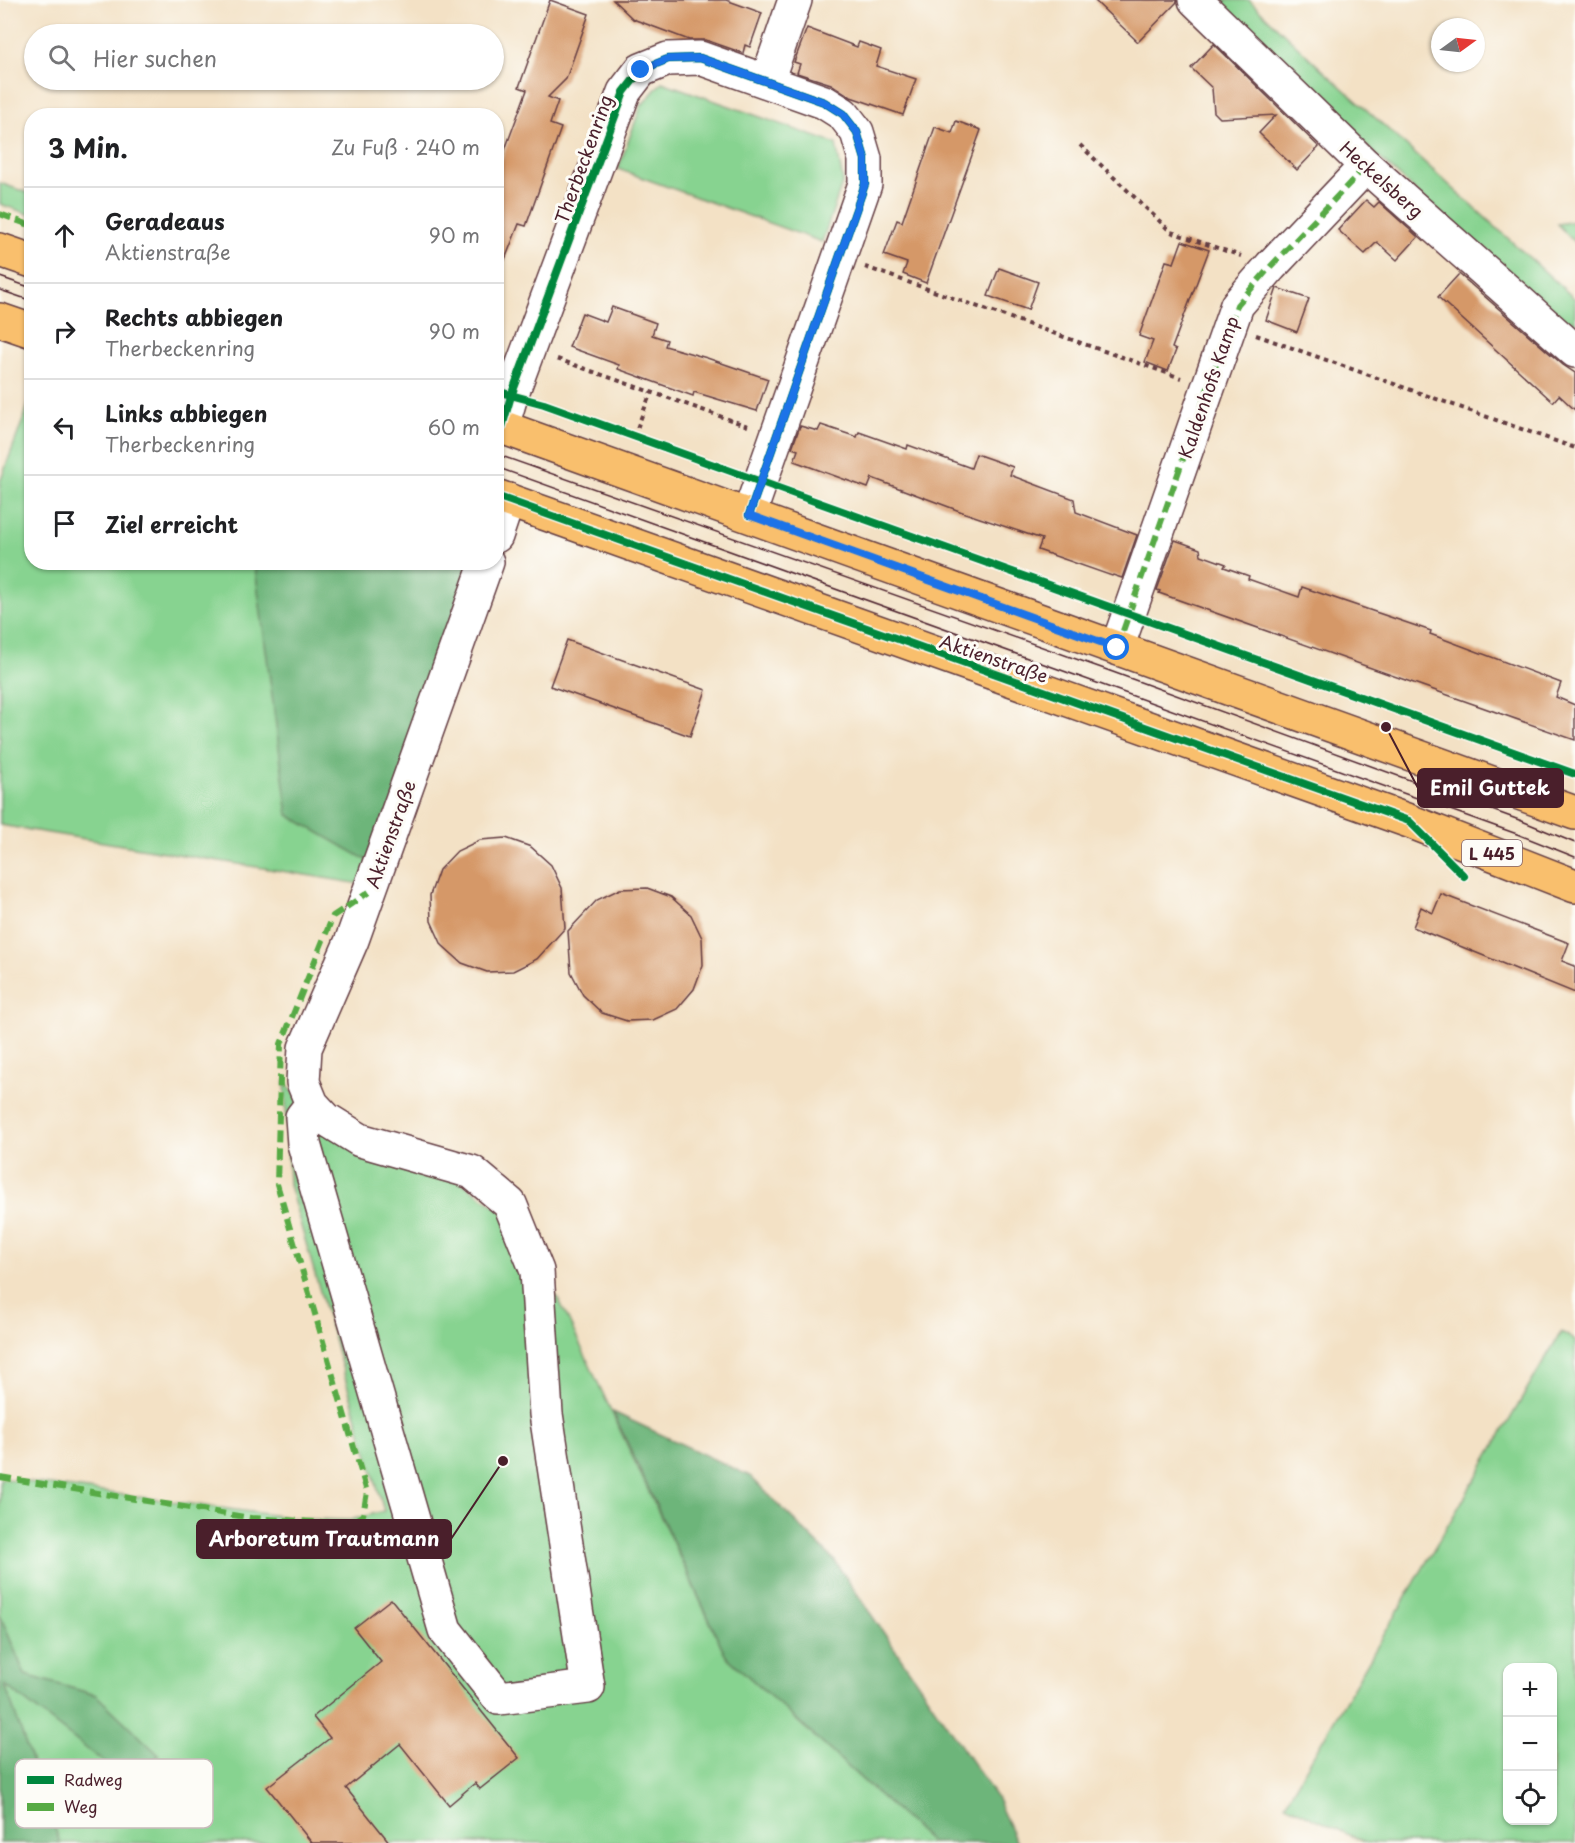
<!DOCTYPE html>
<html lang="de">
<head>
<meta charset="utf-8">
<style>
	:root { --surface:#fff; --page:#f6f6f6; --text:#202124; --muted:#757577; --line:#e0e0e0 }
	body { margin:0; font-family:"Playpen Sans",sans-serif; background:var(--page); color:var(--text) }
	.controls { position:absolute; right:18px; bottom:18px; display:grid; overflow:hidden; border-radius:12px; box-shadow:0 2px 4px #0004 }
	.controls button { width:54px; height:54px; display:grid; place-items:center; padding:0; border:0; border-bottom:2px solid var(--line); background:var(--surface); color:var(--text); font:30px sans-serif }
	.compass { position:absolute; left:1431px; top:18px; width:54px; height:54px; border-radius:50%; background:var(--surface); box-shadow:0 2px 4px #0004; rotate:75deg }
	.stop { position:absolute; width:18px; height:18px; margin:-14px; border:4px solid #1a73e8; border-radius:50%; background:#fff }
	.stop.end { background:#1a73e8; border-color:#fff; box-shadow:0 2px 6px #0008 }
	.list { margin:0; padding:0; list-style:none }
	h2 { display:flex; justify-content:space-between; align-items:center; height:78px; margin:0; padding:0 24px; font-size:26px }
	h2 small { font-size:20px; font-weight:400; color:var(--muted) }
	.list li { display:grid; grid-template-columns:39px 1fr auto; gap:18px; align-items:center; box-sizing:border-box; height:96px; padding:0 24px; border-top:2px solid var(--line) }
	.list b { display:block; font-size:22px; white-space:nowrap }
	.list p { margin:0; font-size:20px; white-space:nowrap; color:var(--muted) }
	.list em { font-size:20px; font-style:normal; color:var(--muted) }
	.icon { flex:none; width:33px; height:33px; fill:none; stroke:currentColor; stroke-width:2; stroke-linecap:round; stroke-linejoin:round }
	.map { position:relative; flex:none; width:1575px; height:1843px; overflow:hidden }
	.search { position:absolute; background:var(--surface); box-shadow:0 2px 4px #0004; left:24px; top:24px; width:480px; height:66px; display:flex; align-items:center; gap:15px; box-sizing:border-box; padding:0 21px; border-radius:33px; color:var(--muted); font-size:22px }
	.panel { position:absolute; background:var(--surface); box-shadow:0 2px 4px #0004; left:24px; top:108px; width:480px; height:462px; border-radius:24px }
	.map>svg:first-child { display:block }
	.green { fill:#87d390; stroke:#68795e; stroke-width:1.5; fill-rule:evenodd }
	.forest { fill:#6db57a; stroke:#5c6a52; stroke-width:1.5 }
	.building { fill:#d59867 }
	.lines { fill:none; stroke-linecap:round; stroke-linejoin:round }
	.minor-casing { stroke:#633c42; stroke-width:36 }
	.major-casing { stroke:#633c42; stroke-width:36 }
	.path { stroke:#633c42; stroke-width:4; stroke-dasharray:4.5 4.5; stroke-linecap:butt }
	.minor { stroke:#fff; stroke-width:33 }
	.major { stroke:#f9bf6d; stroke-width:33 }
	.tram { stroke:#4a1f2b; stroke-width:1.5 }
	.quiet { stroke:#57aa44; stroke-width:6; stroke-dasharray:12 6; stroke-linecap:butt }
	.cycleway-casing { stroke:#fdfcf7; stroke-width:11 }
	.cycleway { stroke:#00873e; stroke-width:8 }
	.route { stroke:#1a73e8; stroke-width:8 }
	.labels { text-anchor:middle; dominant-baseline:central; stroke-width:6; stroke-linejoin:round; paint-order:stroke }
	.shield { fill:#fdfcf7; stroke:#806168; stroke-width:1.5 }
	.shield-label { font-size:16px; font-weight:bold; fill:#4a1f2b }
	.street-label { font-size:18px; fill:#4a1f2b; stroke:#fdfcf7 }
	.key { fill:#fdfcf7; stroke:#c7baba; stroke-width:1.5 }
	.key-label { font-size:16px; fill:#4a1f2b }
	.leader { fill:none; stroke:#4a1f2b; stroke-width:2 }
	.callout-dot { fill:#4a1f2b; stroke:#fdfcf7; stroke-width:2 }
	.callout { fill:#4a1f2b; stroke:#4a1f2b; stroke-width:2 }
	.callout-label { font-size:20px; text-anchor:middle; font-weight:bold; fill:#fff }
</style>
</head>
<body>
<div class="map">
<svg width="1575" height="1843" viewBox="0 0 1575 1843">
	<rect width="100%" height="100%" fill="#fdfcf7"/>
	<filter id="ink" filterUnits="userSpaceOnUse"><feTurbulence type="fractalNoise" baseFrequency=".0167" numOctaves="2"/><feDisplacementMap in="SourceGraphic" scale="12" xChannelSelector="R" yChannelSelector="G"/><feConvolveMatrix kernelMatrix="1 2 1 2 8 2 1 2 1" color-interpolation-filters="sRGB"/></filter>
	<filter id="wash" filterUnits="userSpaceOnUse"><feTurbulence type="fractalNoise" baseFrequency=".008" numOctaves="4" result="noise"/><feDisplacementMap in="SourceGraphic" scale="24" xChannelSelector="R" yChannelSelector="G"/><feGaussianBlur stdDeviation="1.35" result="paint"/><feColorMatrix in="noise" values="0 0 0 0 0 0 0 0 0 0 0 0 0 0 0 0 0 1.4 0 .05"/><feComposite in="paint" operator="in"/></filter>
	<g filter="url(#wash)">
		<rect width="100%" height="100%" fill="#f3e1c5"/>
		<!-- green -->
		<g class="green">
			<polygon points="1209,0 1249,0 1316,64 1575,299 1575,339"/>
			<polygon points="662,82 836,144 843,181 822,242 618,169 641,106"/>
			<polygon points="0,183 31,194 31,215 0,204"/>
			<polygon points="1575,221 1575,243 1557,224"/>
			<polygon points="31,398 32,562 251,563 255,568 373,864 360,884 0,825 0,482"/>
			<polygon points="285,1081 320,1130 457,1179 501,1210 561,1304 726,1656 932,1843 60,1843 4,1684 128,1780 96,1695 25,1675 0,1615 0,1478 302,1519 350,1520 384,1511 289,1185"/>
			<path d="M 1561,1332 L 1575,1340 L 1575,1843 L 1366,1843 L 1285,1804 ZM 1508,1668 L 1552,1668 L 1552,1820 L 1508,1820 Z"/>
		</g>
		<!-- forest -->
		<g class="forest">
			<polygon points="251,563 470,563 373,864 288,815 255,568"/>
			<polygon points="613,1412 750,1476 834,1560 996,1797 1017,1843 932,1843 726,1656"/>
			<polygon points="0,1615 25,1675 96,1695 159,1755 128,1781 5,1685 60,1843 0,1843"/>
		</g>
		<g id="blocks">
			<!-- building -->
			<g class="building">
				<polygon points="550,0 589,14 566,79 548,97 558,101 550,124 561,128 526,226 519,224 498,277 496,277 496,174 527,90 519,87"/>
				<polygon points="613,0 726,0 762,13 750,47 745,45 743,53 706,40 689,40 633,19"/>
				<polygon points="1094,0 1177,0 1177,2 1138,42"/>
				<polygon points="807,28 857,47 859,42 881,50 876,66 916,79 903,115 851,97 831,84 797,73 800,64 794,62"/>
				<polygon points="1214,44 1319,147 1297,170 1259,133 1276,115 1220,118 1214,112 1212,88 1191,68"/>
				<polygon points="956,121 981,130 926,283 903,274 907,263 884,255 897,220 902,222 935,127 952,133"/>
				<polygon points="1366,200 1374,207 1379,202 1418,237 1397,260 1377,242 1365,254 1338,230"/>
				<polygon points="1182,241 1209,250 1172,348 1176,350 1168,371 1145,362 1153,341 1139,336 1166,261 1174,263"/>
				<polygon points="999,268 1038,282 1028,310 988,296"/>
				<polygon points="1459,274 1563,365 1575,373 1575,410 1559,395 1553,402 1438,297"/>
				<polygon points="1277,288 1309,299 1297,332 1266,320"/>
				<polygon points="612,307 656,323 652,335 667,340 665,346 707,358 768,379 757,411 694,392 693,396 618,369 619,365 569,347 582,313 606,322"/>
				<polygon points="821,425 857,437 859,432 907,449 908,445 971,468 976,454 1013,467 1010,475 1074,499 1076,512 1137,535 1122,578 1113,575 1112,576 1038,550 1042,539 965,513 872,478 868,488 794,461 798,450 792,448 800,426 818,431"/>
				<polygon points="1175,540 1200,549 1201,555 1226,564 1224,567 1249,576 1248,579 1299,597 1302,587 1431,631 1430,634 1561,683 1556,697 1575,705 1575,740 1159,593 1160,591 1157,590"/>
				<polygon points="567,640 706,690 690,736 550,686"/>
				<polygon points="506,838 531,847 551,865 562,888 565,928 537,959 513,971 487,972 462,963 442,945 431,921 430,895 439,870 457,851 480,840"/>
				<polygon points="647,888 671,897 691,915 702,938 703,965 694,989 677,1009 653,1020 627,1021 602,1013 583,995 571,972 568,931 597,900 620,889"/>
				<polygon points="1441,894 1569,943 1562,961 1575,966 1575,993 1413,927 1421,907 1433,913"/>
				<polygon points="391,1599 519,1758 480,1789 475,1783 449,1805 400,1744 346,1788 390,1843 312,1843 267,1787 330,1738 313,1717 381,1662 354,1628"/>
			</g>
		</g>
	</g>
	<g filter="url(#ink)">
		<use href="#blocks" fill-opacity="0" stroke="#633c42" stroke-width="1.5"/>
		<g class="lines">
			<!-- minor casing -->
			<g class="minor-casing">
				<g id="minor">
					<polyline points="1195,0 1366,166 1575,351"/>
					<polyline points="767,81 795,0"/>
					<polyline points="502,427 511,396 624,92 641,70 668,59 700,58 824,102 843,114 857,132 865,159 865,184 749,515"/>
					<polyline points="496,536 508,500"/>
					<polyline points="1117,648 1237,305 1271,266 1366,166"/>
					<polyline points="312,1104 302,1117 304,1144 445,1630 499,1698 588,1687 546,1414 537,1271 510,1204 472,1172 360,1140 326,1119 312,1104 303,1082 305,1048 352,940 487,562"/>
				</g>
			</g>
			<!-- major casing -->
			<g class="major-casing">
				<g id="major">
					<polyline points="0,250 32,261"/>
					<polyline points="0,320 32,331"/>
					<polyline points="496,425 1575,813"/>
					<polyline points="496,496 1409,821 1575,886"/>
				</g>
			</g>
			<!-- path -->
			<g class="path">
				<polyline points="1080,145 1171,232 1241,256"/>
				<polyline points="865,267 1181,378"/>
				<polyline points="1256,335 1575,448"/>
				<polyline points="557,359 748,426"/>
				<polyline points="634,436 651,392"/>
			</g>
			<!-- minor -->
			<use href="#minor" class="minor"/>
			<!-- major -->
			<use href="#major" class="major"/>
			<!-- tram -->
			<g class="tram">
				<polyline points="0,277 32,288"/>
				<polyline points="0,290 32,301"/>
				<polyline points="496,454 1110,671 1522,821 1575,843"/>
				<polyline points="496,467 1517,834 1575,857"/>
			</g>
			<!-- quiet -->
			<g class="quiet">
				<polyline points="0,214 32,226"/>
				<polyline points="1117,648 1237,305 1271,266 1366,166"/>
				<polyline points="0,1477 251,1518 349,1524 363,1515 367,1492 277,1184 281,1044 333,916 369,892"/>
			</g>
			<!-- cycleway casing -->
			<g class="cycleway-casing">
				<g id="cycleway">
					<polyline points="496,391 544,404 1575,774"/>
					<polyline points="502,427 511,396 624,92 641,70 668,59 700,58 824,102 843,114 857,132 865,159 865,184 749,515"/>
					<polyline points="496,496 1409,821 1464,876"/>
				</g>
			</g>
			<!-- cycleway -->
			<use href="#cycleway" class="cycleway"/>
		</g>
	</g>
	<g class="lines" filter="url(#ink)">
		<!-- route -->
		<polyline class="route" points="641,70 668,59 700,58 824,102 843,114 857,132 865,159 865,184 749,515 1117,648"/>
	</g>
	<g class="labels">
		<!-- shield labels -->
		<rect class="shield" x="1462" y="840" width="60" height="26" rx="4.5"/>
		<g class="shield-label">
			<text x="1492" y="853">L 445</text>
		</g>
		<!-- street labels -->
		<g class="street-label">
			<text transform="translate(583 159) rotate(-70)">Therbeckenring</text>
			<text transform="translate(1382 179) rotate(42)">Heckelsberg</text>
			<text transform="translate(1208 387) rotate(-71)">Kaldenhofs Kamp</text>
			<text transform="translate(994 658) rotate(19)">Aktienstraße</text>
			<text transform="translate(390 834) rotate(-70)">Aktienstraße</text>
		</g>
	</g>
	<!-- legend -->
	<rect x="15" y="1759" width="198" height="69" rx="9" class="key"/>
	<rect x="27" y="1776" width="27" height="8" fill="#00873e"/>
	<rect x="27" y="1803" width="27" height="8" fill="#57aa44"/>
	<g class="key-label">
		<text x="64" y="1786">Radweg</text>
		<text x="64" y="1813">Weg</text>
	</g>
	<!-- callouts -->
	<path class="leader" d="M1386 727L1418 788M503 1461L451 1539"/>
	<g class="callout-dot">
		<circle cx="1386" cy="727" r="6"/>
		<circle cx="503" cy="1461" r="6"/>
	</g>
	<g class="callout">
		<rect x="1418" y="769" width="145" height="38" rx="6"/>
		<rect x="197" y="1520" width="254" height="38" rx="6"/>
	</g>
	<g class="callout-label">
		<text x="1490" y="795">Emil Guttek</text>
		<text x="324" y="1546">Arboretum Trautmann</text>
	</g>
</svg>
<div class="controls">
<button>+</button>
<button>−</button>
<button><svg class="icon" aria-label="locate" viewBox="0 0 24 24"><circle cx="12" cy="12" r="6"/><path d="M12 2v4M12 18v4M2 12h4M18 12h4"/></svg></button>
</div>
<svg class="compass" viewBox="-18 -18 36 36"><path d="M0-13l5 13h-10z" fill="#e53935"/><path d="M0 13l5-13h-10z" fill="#757577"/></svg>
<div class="stop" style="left:1117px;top:648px"></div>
<div class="stop end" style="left:641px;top:70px"></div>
<div class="search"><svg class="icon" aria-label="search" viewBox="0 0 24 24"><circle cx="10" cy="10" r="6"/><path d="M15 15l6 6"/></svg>Hier suchen</div>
<section class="panel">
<h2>3 Min.<small>Zu Fuß · 240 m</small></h2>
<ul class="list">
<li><svg class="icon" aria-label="ahead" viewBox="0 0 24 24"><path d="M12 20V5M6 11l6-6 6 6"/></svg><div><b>Geradeaus</b><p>Aktienstraße</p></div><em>90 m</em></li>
<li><svg class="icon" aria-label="right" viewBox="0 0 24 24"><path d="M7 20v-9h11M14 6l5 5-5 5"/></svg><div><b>Rechts abbiegen</b><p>Therbeckenring</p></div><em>90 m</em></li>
<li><svg class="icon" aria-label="left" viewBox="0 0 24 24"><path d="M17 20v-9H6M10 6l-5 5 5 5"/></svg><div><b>Links abbiegen</b><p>Therbeckenring</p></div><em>60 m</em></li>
<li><svg class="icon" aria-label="arrive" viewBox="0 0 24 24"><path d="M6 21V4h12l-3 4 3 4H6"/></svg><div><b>Ziel erreicht</b></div></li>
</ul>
</section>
</div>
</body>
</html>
